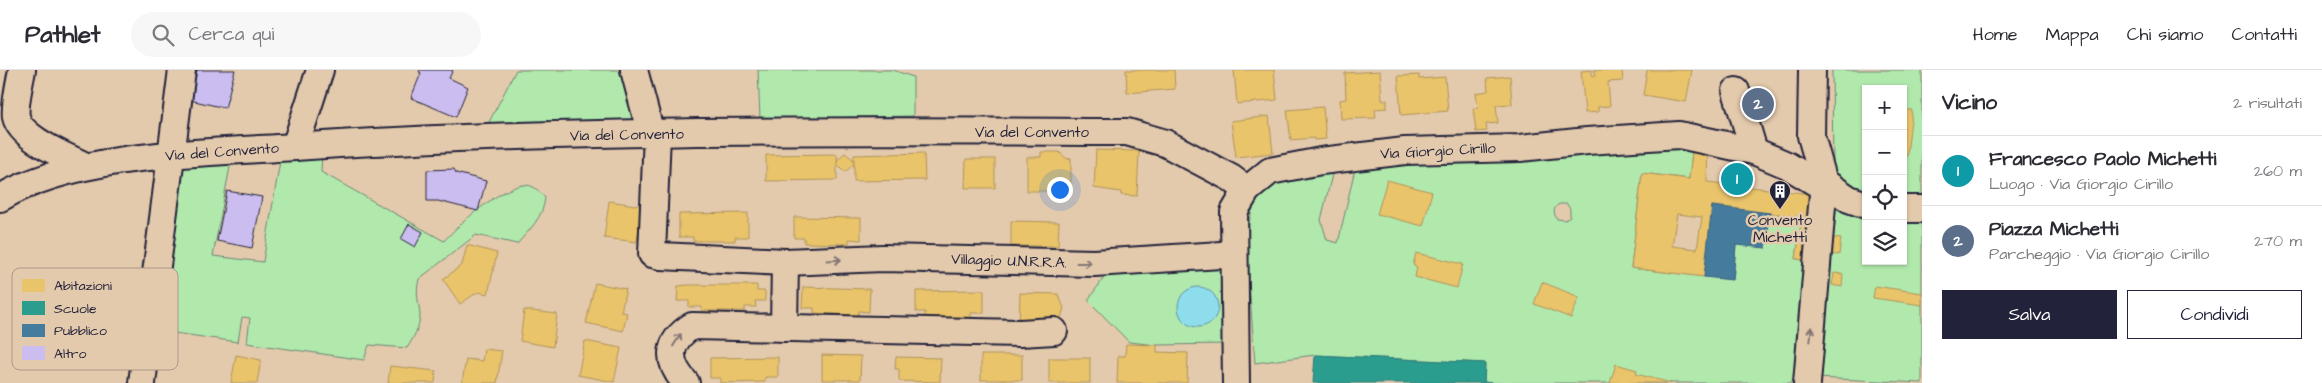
<!DOCTYPE html>
<html lang="it">
<head>
<meta charset="utf-8">
<style>
	:root { --surface:#fff; --page:#f7f7f7; --text:#2b2b33; --muted:#7c7c81; --line:#e1e1e2; --accent:#22223b }
	body { margin:0; font-family:"Architects Daughter",sans-serif; background:var(--page); color:var(--text) }
	.controls { position:absolute; right:15px; top:15px; display:grid; overflow:hidden; border-radius:0px; box-shadow:0 1px 4px #0004 }
	.controls button { width:45px; height:45px; display:grid; place-items:center; padding:0; border:0; border-bottom:1px solid var(--line); background:var(--surface); color:var(--text); font:25px sans-serif }
	.you { position:absolute; left:1059px; top:119px; width:18px; height:18px; margin:-12px; border:4px solid #fff; border-radius:50%; background:#1a73e8; box-shadow:0 0 0 8px #1a73e833 }
	.badge { display:grid; place-items:center; width:32px; height:32px; border-radius:50%; background:var(--accent); color:#fff; font-size:16px; font-weight:700 }
	.pin { position:absolute; translate:-50% -50%; border:2px solid #fff; box-shadow:0 1px 5px #0006 }
	.list { margin:0; padding:0; list-style:none }
	h2 { display:flex; justify-content:space-between; align-items:center; height:65px; margin:0; padding:0 20px; font-size:21px }
	h2 small { font-size:16px; font-weight:400; color:var(--muted) }
	.list li { display:grid; grid-template-columns:32px 1fr auto; gap:15px; align-items:center; box-sizing:border-box; height:70px; padding:0 20px; border-top:1px solid var(--line) }
	.list b { display:block; font-size:19px; white-space:nowrap }
	.list p { margin:0; font-size:16px; white-space:nowrap; color:var(--muted) }
	.list em { font-size:16px; font-style:normal; color:var(--muted) }
	.actions { display:flex; gap:10px; padding:15px 20px }
	.actions a { flex:1; padding:11px 0; border:1px solid var(--accent); border-radius:0px; text-align:center; font-size:18px; color:var(--accent) }
	.actions .main { background:var(--accent); color:#fff }
	.icon { flex:none; width:28px; height:28px; fill:none; stroke:currentColor; stroke-width:2; stroke-linecap:round; stroke-linejoin:round }
	.map { position:relative; flex:none; width:1922px; height:313px; overflow:hidden }
	header { display:flex; align-items:center; gap:30px; box-sizing:border-box; height:70px; padding:0 25px; background:var(--surface); border-bottom:1px solid var(--line) }
	header strong { font-size:24px }
	nav { display:flex; gap:28px; margin-inline-start:auto; font-size:18px }
	.search { width:350px; height:45px; background:var(--page); display:flex; align-items:center; gap:12px; box-sizing:border-box; padding:0 18px; border-radius:28px; color:var(--muted); font-size:19px }
	main { display:flex }
	aside { flex:1; background:var(--surface) }
	.map>svg:first-child { display:block }
	.green { fill:#b1e9ac; stroke:#6a8674; fill-rule:evenodd }
	.water { fill:#8eddec; stroke:#6392a5 }
	.homes { fill:#e9c46a; stroke:#ad935c; fill-rule:evenodd }
	.schools { fill:#2a9d8f; stroke:#287876 }
	.public { fill:#457b9d; stroke:#3a6080 }
	.building { fill:#cbbdef; stroke:#22223b }
	.lines { fill:none; stroke-linecap:round; stroke-linejoin:round }
	.minor-casing { stroke:#22223b; stroke-width:30 }
	.minor { stroke:#e4caac; stroke-width:26 }
	.oneway { stroke:#837674 }
	.labels { text-anchor:middle; dominant-baseline:central; stroke-width:5; stroke-linejoin:round; paint-order:stroke }
	.street-label { font-size:15px; fill:#22223b; stroke:#e4caac }
	.poi-label { font-size:15px; fill:#22223b; stroke:#e4caac }
	.key { fill:#e4caac; stroke:#aa988a; stroke-width:1 }
	.key-label { font-size:14px; fill:#22223b }
</style>
</head>
<body>
<header>
<strong>Pathlet</strong>
<div class="search"><svg class="icon" aria-label="search" viewBox="0 0 24 24"><circle cx="10" cy="10" r="6"/><path d="M15 15l6 6"/></svg>Cerca qui</div>
<nav><a>Home</a><a>Mappa</a><a>Chi siamo</a><a>Contatti</a></nav>
</header>
<main>
<div class="map">
<svg width="1922" height="313" viewBox="0 0 1922 313">
	<rect width="100%" height="100%" fill="#e4caac"/>
	<filter id="ink" filterUnits="userSpaceOnUse"><feTurbulence type="fractalNoise" baseFrequency=".02" numOctaves="2"/><feDisplacementMap in="SourceGraphic" scale="10" xChannelSelector="R" yChannelSelector="G"/><feConvolveMatrix kernelMatrix="1 2 1 2 8 2 1 2 1" color-interpolation-filters="sRGB"/></filter>
	<g filter="url(#ink)">
		<!-- green -->
		<g class="green">
			<polygon points="516,0 632,0 645,56 487,56"/>
			<polygon points="758,0 893,0 913,7 913,46 760,49"/>
			<polygon points="1832,0 1922,0 1922,135 1903,135 1903,19 1866,19 1866,128 1841,111 1833,98"/>
			<path d="M 1693,73 L 1689,109 L 1642,103 L 1631,198 L 1733,210 L 1736,175 L 1770,143 L 1802,147 L 1796,189 L 1812,191 L 1802,313 L 1492,313 L 1484,312 L 1485,293 L 1315,285 L 1255,293 L 1247,184 L 1249,153 L 1254,131 L 1272,109 L 1335,92 L 1321,150 L 1327,170 L 1338,173 L 1357,90 ZM 1559,134 L 1567,134 L 1570,139 L 1570,147 L 1565,150 L 1557,149 C 1553,143 1553,138 1559,134 Z"/>
			<path d="M 322,82 L 321,102 L 444,171 C 459,154 500,118 523,115 C 533,114 539,121 545,128 C 543,148 529,160 517,174 L 476,165 L 419,209 C 415,226 419,230 420,245 C 420,256 413,269 407,278 L 369,275 L 364,290 L 247,273 L 250,248 L 242,247 L 238,272 L 153,260 L 175,93 L 232,86 L 213,186 L 263,192 L 281,85 Z"/>
			<polygon points="1835,125 1866,141 1866,191 1903,191 1903,147 1922,147 1922,313 1817,308"/>
			<polygon points="1230,190 1229,274 1157,275 1129,272 1088,230 1111,198"/>
		</g>
		<!-- water -->
		<circle class="water" cx="1198" cy="237" r="20"/>
		<!-- homes -->
		<g class="homes">
			<polygon points="1126,0 1174,0 1175,19 1127,23"/>
			<polygon points="1234,0 1274,0 1277,30 1237,34"/>
			<polygon points="1592,0 1592,6 1596,5 1594,0 1622,0 1623,11 1608,12 1610,36 1598,37 1598,42 1585,43 1581,1"/>
			<polygon points="1647,0 1692,0 1686,32 1643,25"/>
			<polygon points="1380,1 1382,30 1387,30 1387,38 1375,39 1376,48 1341,49 1340,30 1346,29 1345,3"/>
			<polygon points="1419,5 1419,9 1445,7 1448,41 1401,45 1398,6"/>
			<polygon points="1510,6 1512,34 1496,35 1498,53 1486,54 1487,61 1476,62 1473,38 1478,38 1476,23 1488,21 1487,8"/>
			<polygon points="1323,37 1326,69 1314,70 1314,68 1291,70 1287,40"/>
			<polygon points="1903,40 1912,40 1907,86 1903,86"/>
			<polygon points="1269,46 1273,83 1236,87 1231,51"/>
			<path d="M 1693,73 L 1708,74 L 1707,112 L 1820,125 L 1812,191 L 1796,189 L 1802,147 L 1712,136 L 1704,207 L 1631,198 L 1642,103 L 1689,109 ZM 1677,144 L 1702,147 L 1697,179 L 1672,176 Z"/>
			<polygon points="1096,80 1139,81 1137,126 1121,125 1121,122 1094,118"/>
			<polygon points="1041,82 1059,82 1067,89 1071,88 1071,121 1027,121 1027,87 1041,87"/>
			<polygon points="845,83 854,90 854,94 845,102 837,94 837,90"/>
			<polygon points="924,83 925,110 854,111 854,85"/>
			<polygon points="837,84 837,110 766,111 766,85"/>
			<polygon points="966,89 995,89 995,118 965,118"/>
			<polygon points="1387,110 1432,122 1423,156 1377,144"/>
			<polygon points="609,131 642,136 637,172 604,168"/>
			<polygon points="748,143 748,167 735,167 735,171 693,171 693,167 679,167 679,144"/>
			<polygon points="794,147 861,148 861,170 849,169 849,174 804,173 804,168 794,168"/>
			<polygon points="1011,151 1059,152 1058,176 1011,176"/>
			<polygon points="1830,167 1841,169 1839,185 1828,184"/>
			<polygon points="467,175 497,183 488,224 478,222 460,234 443,209 462,195"/>
			<polygon points="1416,183 1463,194 1457,218 1415,207 1417,197 1413,195"/>
			<polygon points="1834,203 1843,204 1842,217 1832,215"/>
			<polygon points="1542,212 1579,227 1571,248 1534,234"/>
			<polygon points="595,213 626,219 621,242 627,243 623,261 586,253"/>
			<polygon points="688,215 757,215 757,221 765,221 765,231 755,231 756,237 745,237 745,241 702,241 702,237 689,237 689,231 677,231 678,216"/>
			<polygon points="1875,216 1922,223 1922,235 1873,228"/>
			<polygon points="803,217 870,219 869,242 859,241 858,245 814,243 814,238 802,238"/>
			<polygon points="984,220 984,243 971,243 971,248 925,248 925,242 916,242 916,221"/>
			<polygon points="1020,223 1058,224 1064,238 1058,257 1019,256"/>
			<polygon points="524,240 557,244 553,277 520,271"/>
			<polygon points="585,271 621,278 614,312 578,305"/>
			<polygon points="1126,274 1157,275 1157,282 1188,283 1187,313 1117,313 1118,286 1125,286"/>
			<polygon points="484,279 502,281 497,313 462,313 466,289 482,291"/>
			<polygon points="236,285 261,290 257,313 231,313"/>
			<polygon points="822,285 861,286 860,310 822,310"/>
			<rect x="981" y="285" width="41" height="25"/>
			<polygon points="778,287 778,307 765,307 765,312 720,313 720,308 710,308 710,288"/>
			<polygon points="896,287 941,288 940,312 899,311 899,299 895,299"/>
			<rect x="1049" y="288" width="41" height="25"/>
			<polygon points="1616,294 1637,300 1636,304 1671,313 1610,313"/>
			<polygon points="390,296 436,301 435,313 388,313"/>
		</g>
		<!-- schools -->
		<polygon class="schools" points="1315,285 1485,293 1484,312 1492,313 1313,313"/>
		<!-- public -->
		<polygon class="public" points="1712,136 1770,143 1766,178 1736,175 1733,210 1704,207"/>
		<!-- building -->
		<g class="building">
			<polygon points="197,0 235,0 225,38 190,30"/>
			<polygon points="420,0 453,0 449,8 468,17 456,47 411,28 421,3 419,2"/>
			<polygon points="454,99 456,103 486,111 478,141 438,131 427,131 427,100"/>
			<polygon points="227,121 262,127 252,178 217,171"/>
			<polygon points="409,154 423,162 415,177 401,169"/>
		</g>
		<g class="lines">
			<!-- minor casing -->
			<g class="minor-casing">
				<g id="minor">
					<path d="M 22,0 C 20,11 14,36 16,47 C 21,69 66,86 85,96"/>
					<polyline points="634,0 651,64"/>
					<polyline points="1736,21 1754,81"/>
					<polyline points="657,64 652,184 660,186 785,192 883,188 1094,193 1221,185 1233,187"/>
					<polyline points="295,77 320,0"/>
					<polyline points="1824,112 1849,129 1866,135"/>
					<path d="M 0,128 C 78,82 205,83 295,77 C 572,58 850,61 1127,62 L 1165,73 L 1231,108 L 1247,120"/>
					<polyline points="1903,139 1922,139"/>
					<polyline points="784,258 785,192"/>
					<polyline points="142,313 182,0"/>
					<path d="M 686,313 C 666,292 667,271 692,256 L 1020,263 L 1054,261"/>
					<polyline points="1236,313 1234,142 1247,120 1270,101 1321,91 1405,81 1520,78 1587,71 1679,65 1754,81 1787,95 1818,114 1824,112"/>
					<polyline points="1807,313 1824,112 1811,66 1812,0"/>
				</g>
			</g>
			<!-- minor -->
			<use href="#minor" class="minor"/>
		</g>
		<!-- one-way arrows -->
		<defs><path id="oneway-shaft" d="M-6 0H5M1.5-3L5.5 0L1.5 3" fill="none" stroke-width="1.6" stroke-linecap="round" stroke-linejoin="round" transform="scale(1.25)"/></defs>
		<g class="oneway">
			<use href="#oneway-shaft" transform="translate(834 190) rotate(-3)"/>
			<use href="#oneway-shaft" transform="translate(1084 193)"/>
			<use href="#oneway-shaft" transform="translate(1811 264) rotate(-85)"/>
			<use href="#oneway-shaft" transform="translate(677 270) rotate(-58)"/>
		</g>
	</g>
	<!-- icons -->
	<defs>
		<g id="building-pin" transform="scale(1.125)"><path d="M0 17L-7.5 6A9.5 9.5 0 1 1 7.5 6Z" fill="#22223b" stroke="#e4caac"/><path d="M-4-6H4V6H1V3H-1V6H-4ZM-2.5-4.3h1.7v1.8h-1.7ZM.8-4.3h1.7v1.8H.8ZM-2.5-1h1.7V.8h-1.7ZM.8-1h1.7V.8H.8Z" fill="#fff"/></g>
	</defs>
	<g fill-rule="evenodd">
		<use href="#building-pin" x="1780" y="121"/>
	</g>
	<g class="labels">
		<!-- street labels -->
		<g class="street-label">
			<text x="1032" y="62">Via del Convento</text>
			<text transform="translate(627 65) rotate(-1)">Via del Convento</text>
			<text transform="translate(1438 81) rotate(-3)">Via Giorgio Cirillo</text>
			<text transform="translate(222 82) rotate(-4)">Via del Convento</text>
			<text transform="translate(1009 191) rotate(2)">Villaggio U.N.R.R.A.</text>
		</g>
		<!-- poi labels -->
		<g class="poi-label">
			<text x="1780" y="150">Convento<tspan x="1780" dy="17">Michetti</tspan></text>
		</g>
	</g>
	<!-- legend -->
	<rect x="12" y="198" width="166" height="102" rx="8" class="key"/>
	<rect x="22" y="209" width="23" height="13" fill="#e9c46a"/>
	<rect x="22" y="231" width="23" height="14" fill="#2a9d8f"/>
	<rect x="22" y="254" width="23" height="13" fill="#457b9d"/>
	<rect x="22" y="276" width="23" height="14" fill="#cbbdef"/>
	<g class="key-label">
		<text x="54" y="220">Abitazioni</text>
		<text x="54" y="243">Scuole</text>
		<text x="54" y="265">Pubblico</text>
		<text x="54" y="288">Altro</text>
	</g>
</svg>
<div class="controls">
<button>+</button>
<button>−</button>
<button><svg class="icon" aria-label="locate" viewBox="0 0 24 24"><circle cx="12" cy="12" r="6"/><path d="M12 2v4M12 18v4M2 12h4M18 12h4"/></svg></button>
<button><svg class="icon" aria-label="layers" viewBox="0 0 24 24"><path d="M12 4l9 5-9 5-9-5zM3 14l9 5 9-5"/></svg></button>
</div>
<div class="you"></div>
<div class="pin badge" style="left:1737px;top:109px;background:#0f9aa8">1</div>
<div class="pin badge" style="left:1758px;top:34px;background:#5c6f8a">2</div>
</div>
<aside>
<h2>Vicino<small>2 risultati</small></h2>
<ul class="list">
<li><span class="badge" style="background:#0f9aa8">1</span><div><b>Francesco Paolo Michetti</b><p>Luogo · Via Giorgio Cirillo</p></div><em>260 m</em></li>
<li><span class="badge" style="background:#5c6f8a">2</span><div><b>Piazza Michetti</b><p>Parcheggio · Via Giorgio Cirillo</p></div><em>270 m</em></li>
</ul>
<div class="actions"><a class="main">Salva</a><a>Condividi</a></div>
</aside>
</main>
</body>
</html>
